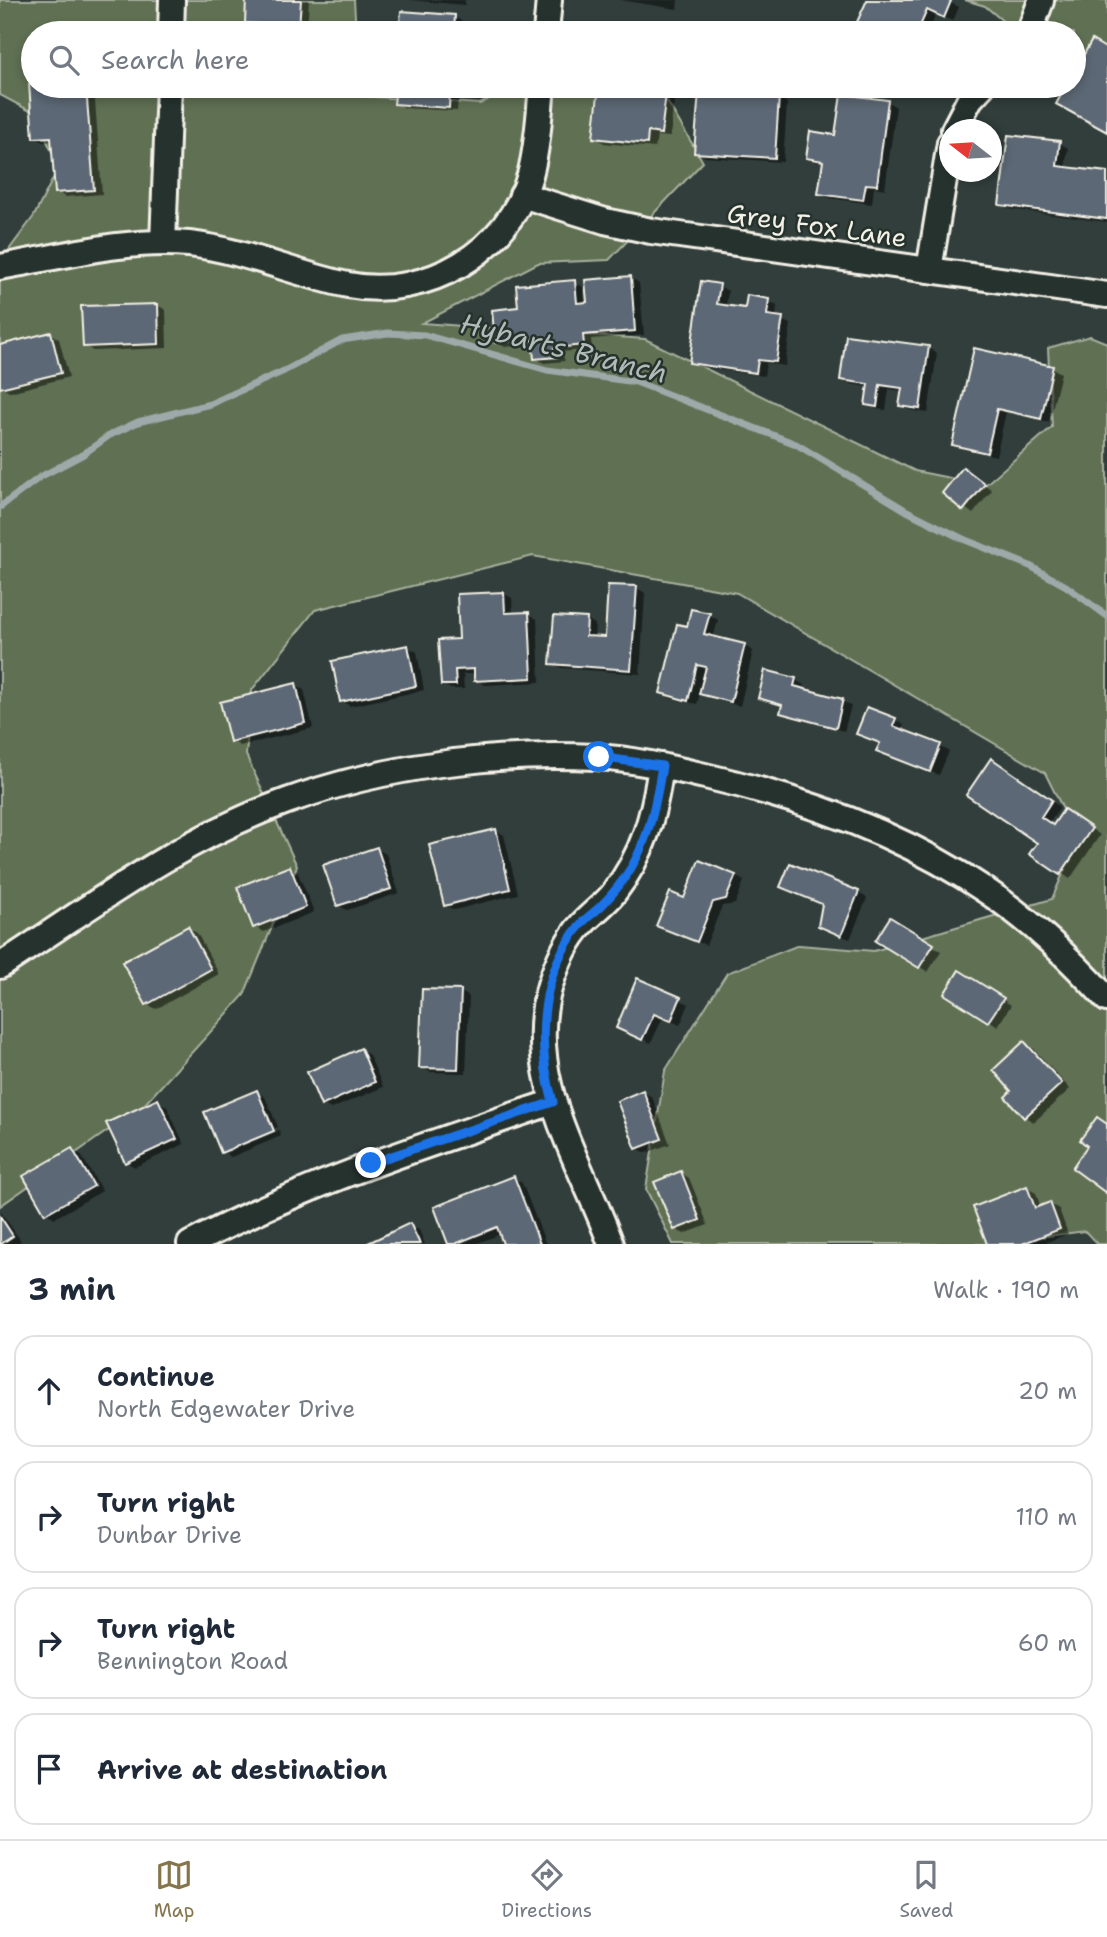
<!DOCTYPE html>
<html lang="en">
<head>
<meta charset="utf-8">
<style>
	:root { --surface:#fff; --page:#f6f6f7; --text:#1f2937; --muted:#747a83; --line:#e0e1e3; --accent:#84754c }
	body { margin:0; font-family:"Shantell Sans",sans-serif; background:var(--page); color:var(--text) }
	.compass { position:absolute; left:939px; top:119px; width:63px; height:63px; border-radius:50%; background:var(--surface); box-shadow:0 4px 10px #0003; rotate:287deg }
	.stop { position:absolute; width:21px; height:21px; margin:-16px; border:5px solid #1a73e8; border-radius:50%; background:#fff }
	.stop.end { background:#1a73e8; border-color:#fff; box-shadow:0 2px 7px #0008 }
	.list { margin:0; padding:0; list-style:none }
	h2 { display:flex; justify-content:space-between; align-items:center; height:91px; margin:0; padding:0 28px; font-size:30px }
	h2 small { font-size:23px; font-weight:400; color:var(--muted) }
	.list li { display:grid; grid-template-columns:46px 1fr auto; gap:21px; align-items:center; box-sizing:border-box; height:112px; margin:0 14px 14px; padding:0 14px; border:2px solid var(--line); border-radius:21px }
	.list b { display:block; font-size:26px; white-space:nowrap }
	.list p { margin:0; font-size:23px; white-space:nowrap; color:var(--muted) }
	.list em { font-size:23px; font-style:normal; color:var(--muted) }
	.icon { flex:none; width:38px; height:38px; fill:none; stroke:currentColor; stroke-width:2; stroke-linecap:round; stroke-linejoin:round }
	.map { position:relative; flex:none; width:1107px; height:1244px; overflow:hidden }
	.search { position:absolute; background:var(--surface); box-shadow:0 4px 10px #0003; left:21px; right:21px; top:21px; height:77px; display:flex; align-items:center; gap:18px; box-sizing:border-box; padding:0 24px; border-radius:38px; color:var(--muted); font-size:26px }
	.sheet { height:595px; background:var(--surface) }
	nav { display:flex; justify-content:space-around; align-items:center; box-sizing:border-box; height:98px; border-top:2px solid var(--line); background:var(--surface); font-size:19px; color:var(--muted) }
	nav a { display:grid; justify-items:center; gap:4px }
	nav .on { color:var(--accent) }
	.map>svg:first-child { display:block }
	.green { fill:#5e7053; stroke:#a9b09e; stroke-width:2 }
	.shadow { fill:#0007 }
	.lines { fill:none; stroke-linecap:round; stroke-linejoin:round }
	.stream { stroke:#9ea9aa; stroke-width:7 }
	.building { fill:#5c6875; stroke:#f4f1e8; stroke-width:2 }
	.minor-casing { stroke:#f4f1e8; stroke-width:30 }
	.minor { stroke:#26332d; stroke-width:24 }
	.route { stroke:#1a73e8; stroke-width:9 }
	.labels { text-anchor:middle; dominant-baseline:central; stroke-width:5; stroke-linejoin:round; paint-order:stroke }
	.street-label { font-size:26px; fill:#f4f1e8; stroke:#26332d }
	.water-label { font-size:28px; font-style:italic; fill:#b3bbba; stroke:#26332d }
</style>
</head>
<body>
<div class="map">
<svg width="1107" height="1244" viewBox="0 0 1107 1244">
	<rect width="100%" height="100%" fill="#313e3b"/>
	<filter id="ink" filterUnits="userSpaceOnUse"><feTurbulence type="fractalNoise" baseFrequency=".0143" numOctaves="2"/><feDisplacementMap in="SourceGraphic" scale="14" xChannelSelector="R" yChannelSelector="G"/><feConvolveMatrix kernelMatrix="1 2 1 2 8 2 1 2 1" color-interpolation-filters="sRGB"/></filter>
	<g filter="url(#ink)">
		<!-- green -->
		<g class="green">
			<polygon points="0,0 354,0 356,33 33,33 33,86 359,86 360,96 480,104 514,86 658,86 703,162 609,260 538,263 422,323 645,339 915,471 985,485 1052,427 1048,348 1090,336 1107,343 1107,1244 1097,1244 1085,1231 987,1244 673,1244 646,1189 665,1071 727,973 799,945 874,951 1052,899 1078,839 1045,773 737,593 533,556 315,610 252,690 246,755 297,866 244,995 143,1106 0,1206 0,262 34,216 59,167 34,113 0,95"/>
			<polygon points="965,0 1107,0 1107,110 1074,82 1074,33 1017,33 985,6"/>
		</g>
		<!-- shadow -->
		<g class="shadow">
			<polygon points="248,0 309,0 307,31 255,27 247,22"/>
			<polygon points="409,0 465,0 465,5"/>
			<polygon points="620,0 678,0 677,9"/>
			<polygon points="869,0 945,0 959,7 953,21 936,14 928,33 854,33"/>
			<polygon points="402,13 454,17 463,22 462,33 401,33"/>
			<polygon points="31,86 94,87 102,194 65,197 57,192 53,141 43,142 35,137"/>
			<polygon points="397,86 459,86 457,111 405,108 396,103"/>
			<polygon points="614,86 639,86 638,92 665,95 674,100 670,137 657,136 655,148 604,143 595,137"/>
			<polygon points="778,98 787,103 783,162 705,157 696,152"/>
			<polygon points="888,102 896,107 885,189 874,187 872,204 829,198 820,193 825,163 816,162 808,157"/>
			<polygon points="1059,143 1068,148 1065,168 1107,174 1107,222 1009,209 1001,204"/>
			<polygon points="630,277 639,283 644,335 591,339 592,349 561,352 565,361 544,363 536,358 534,344 505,347 496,342 520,309 574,282 583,287 585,304"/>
			<polygon points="719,286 728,291 726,307 746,310 769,301 777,306 776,318 791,324 785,366 766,363 764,376 700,367 691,362"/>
			<polygon points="157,305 166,310 167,348 93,351 85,346"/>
			<polygon points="51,334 59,339 69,377 10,392 1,387 0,347"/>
			<polygon points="928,348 937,353 928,413 910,410 901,405 903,391 889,389 886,410 876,409 867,404 869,387 851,384 842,379"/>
			<polygon points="975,351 1052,368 1061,373 1049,422 1006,412 996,456 963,449 954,444"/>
			<polygon points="964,469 992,490 973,514 944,492"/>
			<polygon points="637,588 645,593 640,674 561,668 552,663 586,619 595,624 594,638 606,639"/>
			<polygon points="503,593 512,598 513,614 529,614 537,619 540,682 485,685 476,680 476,674 463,674 464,689 451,689 442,684 461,641"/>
			<polygon points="709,615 718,620 713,638 745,646 753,651 740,706 710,698 700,693 697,704 670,698 662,693 688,629"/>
			<polygon points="408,647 417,652 424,690 350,706 341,700"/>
			<polygon points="795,680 804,685 802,690 842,701 851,706 844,731 791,717 782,712 783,706 760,698"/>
			<polygon points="295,685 304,690 313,728 240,746 232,741"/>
			<polygon points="895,720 904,725 901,731 949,751 939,775 887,755 881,744 858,733"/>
			<polygon points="1000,766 1060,807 1049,823 1054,826 1073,816 1100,835 1070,879 1032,853 1039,843"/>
			<polygon points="495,830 504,835 518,894 454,910 445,905"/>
			<polygon points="377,849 386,854 399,893 347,910 338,905"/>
			<polygon points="290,868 298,873 314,912 264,932 255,927 239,888"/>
			<polygon points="735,876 744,881 735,904 722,906 706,945 667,930 685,900"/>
			<polygon points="791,891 858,893 867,898 850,939 829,931 823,905"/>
			<polygon points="890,919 941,951 928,972 877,940"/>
			<polygon points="188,928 197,933 219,974 156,1009 147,1004"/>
			<polygon points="960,973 1011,1005 998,1026 947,994"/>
			<polygon points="638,981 689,1004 680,1025 663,1017 651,1043 627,1032"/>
			<polygon points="461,992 469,997 466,1073 430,1072 421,1067"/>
			<polygon points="1024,1043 1033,1048 1070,1089 1034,1122 1025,1117 1007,1097 1014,1091"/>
			<polygon points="361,1050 369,1055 383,1087 331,1109 322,1104"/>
			<polygon points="257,1092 265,1097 278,1127 226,1149 226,1153 279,1130 281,1136 231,1157 222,1151"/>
			<polygon points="643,1092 652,1097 670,1144 646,1153 637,1148"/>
			<polygon points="158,1101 167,1107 184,1144 135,1167 126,1162"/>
			<polygon points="1097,1119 1107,1125 1107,1191 1074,1168 1090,1145"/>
			<polygon points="72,1150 81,1155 102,1191 55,1218 46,1213"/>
			<polygon points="681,1173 689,1178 708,1225 684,1234 675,1229"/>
			<polygon points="513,1178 522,1183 546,1244 505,1244 501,1234 475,1244 450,1244"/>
			<polygon points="1027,1188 1036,1193 1041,1208 1050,1204 1059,1209 1068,1234 1042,1244 989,1244"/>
			<polygon points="0,1211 21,1241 16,1244 0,1244"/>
			<polygon points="410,1225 419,1230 425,1244 371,1244"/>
		</g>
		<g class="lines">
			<!-- stream -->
			<polyline class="stream" points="0,507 40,477 82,455 110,435 138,422 210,404 284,371 342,340 388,333 425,335 547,370 636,382 796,444 907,511 963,539 1030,566 1066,586 1107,616"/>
		</g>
		<!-- building -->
		<g class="building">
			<polygon points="246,0 301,0 299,27 245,23"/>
			<polygon points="867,0 949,0 951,1 944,18 927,10 917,33 852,33"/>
			<polygon points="401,11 455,15 454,33 399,33"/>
			<polygon points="1092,40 1107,49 1107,132 1056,104 1066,86 1074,86 1074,72"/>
			<polygon points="29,84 86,86 94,190 55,193 51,137 33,138"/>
			<polygon points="396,86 450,86 449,108 394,104"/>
			<polygon points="599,86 612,88 612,86 630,86 629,89 666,93 661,134 648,132 647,144 593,138"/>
			<polygon points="699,91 779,96 775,158 694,153"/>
			<polygon points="841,94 888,100 877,185 866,184 863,200 818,194 823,161 806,158 810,131 835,135"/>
			<polygon points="1008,135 1060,141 1057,166 1107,172 1107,219 999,205"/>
			<polygon points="631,276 635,331 583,335 584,345 554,348 557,357 534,359 532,339 495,343 492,310 518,307 516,285 575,280 577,303 587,302 585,280"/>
			<polygon points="701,281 720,284 717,304 745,308 747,295 769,299 767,315 783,317 776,362 758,360 756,373 689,363"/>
			<polygon points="158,304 159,344 83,347 81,306"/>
			<polygon points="51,332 61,373 0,388 0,345"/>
			<polygon points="846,335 929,346 920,409 899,406 902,388 880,385 877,407 865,405 868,384 840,380"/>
			<polygon points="974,348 1053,366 1041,419 997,409 987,453 952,445"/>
			<polygon points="963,467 985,484 963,511 942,493"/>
			<polygon points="608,585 637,586 631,670 550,664 554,616 587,618 586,636 605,637"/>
			<polygon points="504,592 505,613 529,612 532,678 474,681 474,669 455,670 456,685 441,685 438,640 459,639 457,594"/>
			<polygon points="691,609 710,613 704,634 745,644 731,702 699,694 706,667 697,665 688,701 660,693 677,624 687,626"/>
			<polygon points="408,645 416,686 340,702 332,661"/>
			<polygon points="765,670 796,678 794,686 843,699 836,728 780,713 782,705 758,698"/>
			<polygon points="296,683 305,723 230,742 220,702"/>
			<polygon points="867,707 896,718 893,726 941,744 930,772 876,751 880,743 856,734"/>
			<polygon points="991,758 1052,800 1041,817 1053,825 1064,809 1092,828 1060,875 1029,854 1037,843 966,795"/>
			<polygon points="496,829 510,889 444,906 429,845"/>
			<polygon points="377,847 391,889 337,906 323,865"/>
			<polygon points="699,860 736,875 726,899 713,902 697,942 656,926 670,892 684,898"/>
			<polygon points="790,863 859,891 841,936 818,926 822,904 780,887"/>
			<polygon points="290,866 306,907 253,928 237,887"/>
			<polygon points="890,917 934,944 919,968 875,941"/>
			<polygon points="188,926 211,969 146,1005 122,962"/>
			<polygon points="959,970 1004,998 988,1022 944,994"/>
			<polygon points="637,978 681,997 671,1021 654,1014 642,1040 616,1028"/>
			<polygon points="422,989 461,990 458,1069 419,1068"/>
			<polygon points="1024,1041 1062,1083 1024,1118 1005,1097 1011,1091 993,1070"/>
			<polygon points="361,1048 375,1082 321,1106 307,1072"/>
			<polygon points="257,1090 274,1131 221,1153 204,1112"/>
			<polygon points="643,1090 662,1139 636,1149 617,1101"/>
			<polygon points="158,1099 177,1139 125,1163 106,1123"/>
			<polygon points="1097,1117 1107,1124 1106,1193 1072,1168 1087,1146 1080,1140"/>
			<polygon points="72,1148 94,1186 45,1214 23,1176"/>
			<polygon points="681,1171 700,1220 674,1230 654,1182"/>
			<polygon points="514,1176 540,1244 503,1244 497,1227 455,1244 448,1244 434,1207"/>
			<polygon points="1027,1186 1035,1208 1050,1202 1060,1229 1022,1244 987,1244 973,1207"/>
			<polygon points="0,1216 13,1236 1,1244 0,1244"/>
			<polygon points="410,1223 420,1244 366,1244"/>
		</g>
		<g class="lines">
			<!-- minor casing -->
			<g class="minor-casing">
				<g id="minor">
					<polyline points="171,33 172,0"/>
					<polyline points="546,33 549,0"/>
					<polyline points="1029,33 1041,1"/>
					<polyline points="954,130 970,99 982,86"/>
					<polyline points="522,195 605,221 651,231 1107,295"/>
					<polyline points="163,243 169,86"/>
					<path d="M 0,267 C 61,257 126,238 189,244 C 243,250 295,274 348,285 C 426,300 509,252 530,175 C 538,146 539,115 542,86"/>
					<polyline points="929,270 950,143"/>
					<path d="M 0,966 C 92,906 183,838 287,801 C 384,766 494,752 596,757 C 633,759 670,768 705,776 C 805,799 903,834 988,892 C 1033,922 1071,960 1107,999"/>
					<path d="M 190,1244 C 306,1183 429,1144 553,1102"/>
					<path d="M 611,1244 C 581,1161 522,1076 550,985 C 557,963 566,941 582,924 C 592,913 604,905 613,894 C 644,854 654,815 661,766"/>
				</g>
			</g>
			<!-- minor -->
			<use href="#minor" class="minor"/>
		</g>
	</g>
	<g class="lines" filter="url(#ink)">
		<!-- route -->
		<path class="route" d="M 371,1163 L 553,1102 C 536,1043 539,973 581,924 C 587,917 595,912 601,906 C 612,895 623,881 631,868 C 650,836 656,802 662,766 L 599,757"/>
	</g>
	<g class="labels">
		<!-- street labels -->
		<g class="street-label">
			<text transform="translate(817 225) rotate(8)">Grey Fox Lane</text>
		</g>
		<!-- water labels -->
		<g class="water-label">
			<text transform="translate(564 348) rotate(14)">Hybarts Branch</text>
		</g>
	</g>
</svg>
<svg class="compass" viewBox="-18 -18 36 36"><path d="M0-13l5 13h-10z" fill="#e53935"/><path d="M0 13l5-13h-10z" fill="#747a83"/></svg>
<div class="stop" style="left:599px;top:757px"></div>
<div class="stop end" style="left:371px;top:1163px"></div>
<div class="search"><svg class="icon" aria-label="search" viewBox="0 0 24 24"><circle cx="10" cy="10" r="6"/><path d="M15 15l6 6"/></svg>Search here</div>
</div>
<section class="sheet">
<h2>3 min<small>Walk · 190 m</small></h2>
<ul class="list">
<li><svg class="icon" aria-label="ahead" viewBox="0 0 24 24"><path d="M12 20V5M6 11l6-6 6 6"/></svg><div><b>Continue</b><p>North Edgewater Drive</p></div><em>20 m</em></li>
<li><svg class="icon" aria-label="right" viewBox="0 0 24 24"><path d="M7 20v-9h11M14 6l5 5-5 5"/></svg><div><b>Turn right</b><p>Dunbar Drive</p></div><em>110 m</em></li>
<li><svg class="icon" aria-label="right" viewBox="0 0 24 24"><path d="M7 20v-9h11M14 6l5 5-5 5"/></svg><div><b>Turn right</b><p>Bennington Road</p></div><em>60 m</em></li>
<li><svg class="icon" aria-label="arrive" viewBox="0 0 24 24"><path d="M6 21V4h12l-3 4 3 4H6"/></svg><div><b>Arrive at destination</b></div></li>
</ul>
</section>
<nav>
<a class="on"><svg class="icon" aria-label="map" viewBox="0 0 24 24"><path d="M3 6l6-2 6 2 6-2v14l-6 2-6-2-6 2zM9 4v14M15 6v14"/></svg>Map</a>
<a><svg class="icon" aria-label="directions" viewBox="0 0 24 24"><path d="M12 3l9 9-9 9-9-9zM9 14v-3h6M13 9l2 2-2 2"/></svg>Directions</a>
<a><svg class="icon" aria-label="saved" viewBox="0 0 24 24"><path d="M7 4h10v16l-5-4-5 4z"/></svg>Saved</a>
</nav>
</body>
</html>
